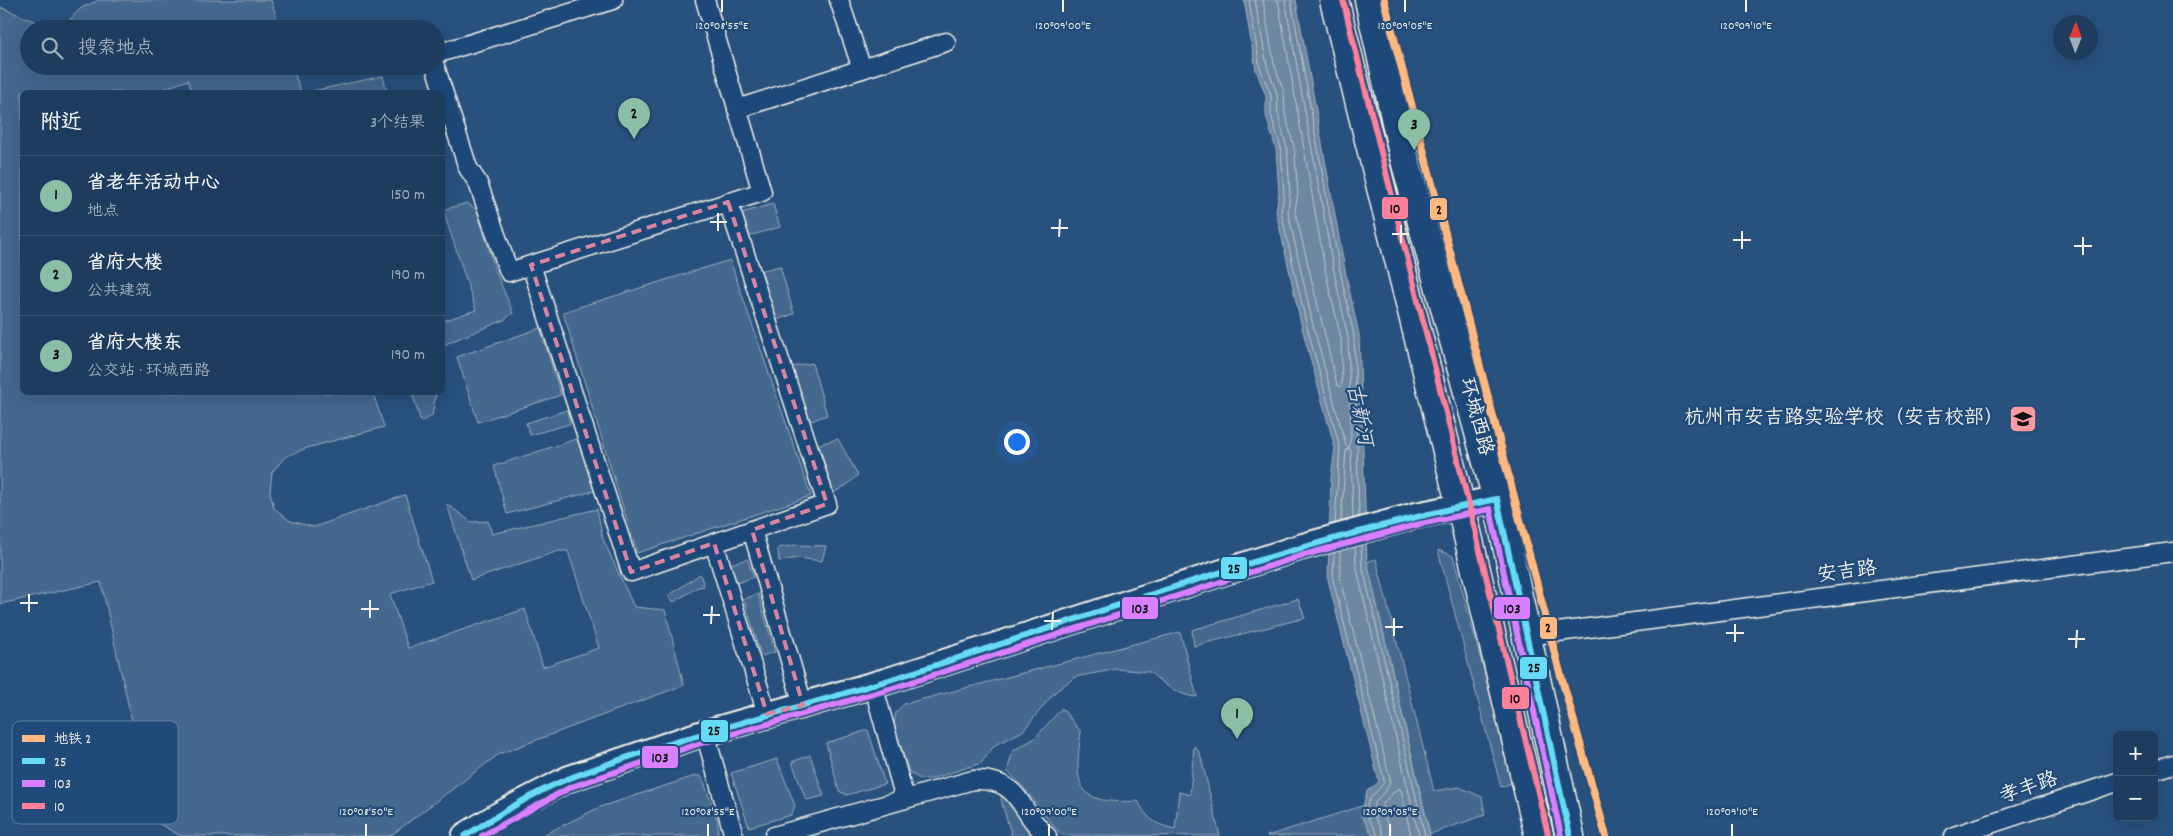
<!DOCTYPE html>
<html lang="zh">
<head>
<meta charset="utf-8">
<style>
	:root { --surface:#1e3d5e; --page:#2b4867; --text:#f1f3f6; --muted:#a1aebc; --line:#3c5673; --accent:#8abfa5 }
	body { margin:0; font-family:Dekko,"LXGW WenKai TC",sans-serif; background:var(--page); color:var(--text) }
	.controls { position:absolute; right:15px; bottom:15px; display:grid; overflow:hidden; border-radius:8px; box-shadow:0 5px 20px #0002 }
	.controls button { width:45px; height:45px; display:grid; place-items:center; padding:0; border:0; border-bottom:1px solid var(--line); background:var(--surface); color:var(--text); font:25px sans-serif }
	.compass { position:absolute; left:2053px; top:15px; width:45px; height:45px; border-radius:50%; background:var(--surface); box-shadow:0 5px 20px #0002; rotate:1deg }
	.you { position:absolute; left:1016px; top:441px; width:18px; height:18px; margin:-12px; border:4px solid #fff; border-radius:50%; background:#1a73e8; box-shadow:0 0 0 8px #1a73e833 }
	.badge { display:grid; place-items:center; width:32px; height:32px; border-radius:50%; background:var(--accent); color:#111; font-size:16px; font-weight:700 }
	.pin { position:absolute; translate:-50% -41px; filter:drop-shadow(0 1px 2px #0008) }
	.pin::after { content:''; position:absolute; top:26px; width:18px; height:15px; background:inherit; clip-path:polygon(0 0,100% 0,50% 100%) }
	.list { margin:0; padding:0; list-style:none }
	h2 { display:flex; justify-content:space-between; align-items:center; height:65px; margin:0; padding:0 20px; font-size:21px }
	h2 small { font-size:16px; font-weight:400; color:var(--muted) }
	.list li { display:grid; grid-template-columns:32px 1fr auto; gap:15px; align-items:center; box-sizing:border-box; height:80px; padding:0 20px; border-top:1px solid var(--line) }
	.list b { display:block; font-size:19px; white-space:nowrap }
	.list p { margin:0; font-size:16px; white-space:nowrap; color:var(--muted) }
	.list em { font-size:16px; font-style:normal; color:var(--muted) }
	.icon { flex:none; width:28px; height:28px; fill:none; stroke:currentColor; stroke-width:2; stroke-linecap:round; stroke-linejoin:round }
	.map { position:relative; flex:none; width:2173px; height:836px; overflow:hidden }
	.search { position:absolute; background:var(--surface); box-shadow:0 5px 20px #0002; left:20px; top:20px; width:425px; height:55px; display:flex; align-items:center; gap:12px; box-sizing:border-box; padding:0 18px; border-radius:28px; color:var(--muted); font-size:19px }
	.panel { position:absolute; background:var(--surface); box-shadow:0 5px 20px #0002; left:20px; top:90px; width:425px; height:305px; border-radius:8px }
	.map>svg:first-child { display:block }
	.green { fill:#45688e; stroke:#9cacbb }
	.water { fill:#6e88a2; stroke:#a4b2be }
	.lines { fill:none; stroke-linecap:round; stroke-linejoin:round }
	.shore { stroke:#bec7cc; stroke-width:1 }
	.street-casing { stroke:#f4f1e8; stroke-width:21 }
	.secondary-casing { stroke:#f4f1e8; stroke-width:29 }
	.primary-casing { stroke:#f4f1e8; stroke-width:31 }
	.street { stroke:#1f4a7a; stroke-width:18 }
	.secondary { stroke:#1f4a7a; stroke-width:25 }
	.primary { stroke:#1f4a7a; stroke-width:28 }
	.bus-1-casing { stroke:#1f4a7a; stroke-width:10 }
	.bus-2-casing { stroke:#1f4a7a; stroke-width:10 }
	.bus-3-casing { stroke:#1f4a7a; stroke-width:10 }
	.bus-1 { stroke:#66dbf5; stroke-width:6 }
	.bus-2 { stroke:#d880ff; stroke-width:6 }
	.bus-3 { stroke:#ff8098; stroke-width:6 }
	.metro-1-casing { stroke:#1f4a7a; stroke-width:11 }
	.metro-1 { stroke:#ffb980; stroke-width:8 }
	.marked { fill:none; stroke:#db84a2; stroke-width:4; stroke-dasharray:10 6; stroke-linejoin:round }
	.ticks { fill:none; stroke:#f4f1e8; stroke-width:2 }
	.labels { text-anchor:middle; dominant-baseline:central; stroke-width:4.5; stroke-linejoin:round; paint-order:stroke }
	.street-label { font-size:20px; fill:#f4f1e8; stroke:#1f4a7a }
	.poi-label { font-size:20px; fill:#f4f1e8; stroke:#1f4a7a; text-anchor:end }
	.water-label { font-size:21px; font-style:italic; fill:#d9dcda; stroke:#1f4a7a }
	.key { fill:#1f4a7a; stroke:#5f7c9b; stroke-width:1 }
	.key-label { font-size:14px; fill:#f4f1e8 }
	.ticks-label { font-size:12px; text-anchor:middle; fill:#f4f1e8; stroke:#1f4a7a; stroke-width:4.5; stroke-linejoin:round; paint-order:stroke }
	.line-badge { stroke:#1f4a7a; stroke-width:2 }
	.pale-badge-label { font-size:14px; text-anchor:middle; font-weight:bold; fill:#111 }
</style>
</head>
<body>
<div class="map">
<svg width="2173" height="836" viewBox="0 0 2173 836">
	<rect width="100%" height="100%" fill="#28517e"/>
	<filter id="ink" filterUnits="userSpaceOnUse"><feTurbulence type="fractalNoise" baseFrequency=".02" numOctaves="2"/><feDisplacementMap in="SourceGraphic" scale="10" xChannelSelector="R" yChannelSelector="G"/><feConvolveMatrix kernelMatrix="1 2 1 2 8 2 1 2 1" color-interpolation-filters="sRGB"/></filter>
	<g filter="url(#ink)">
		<!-- green -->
		<g class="green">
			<polygon points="99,0 271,0 280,29 61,29 81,8"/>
			<polygon points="0,7 53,29 29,29 29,66 292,66 301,92 192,92 188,80 163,89 164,92 22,92 22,392 373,393 384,427 307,448 285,457 272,472 270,492 274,508 290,521 314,527 405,495 432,581 390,594 408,648 525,609 543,667 599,648 568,551 559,551 471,580 447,504 471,522 488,521 492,534 597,509 603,539 634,607 665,610 684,685 499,754 390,836 181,836 154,821 101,582 0,604"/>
			<polygon points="383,76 387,92 308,92"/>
			<polygon points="467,203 477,210 496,272 513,313 504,320 443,345 443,321 476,310 443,210"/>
			<polygon points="773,204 780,227 749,236 741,213"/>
			<polygon points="730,260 811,496 637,553 563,312"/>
			<polygon points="780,266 794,314 776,320 760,271"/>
			<polygon points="540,328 561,395 478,422 457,357"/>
			<polygon points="812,363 827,415 810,421 792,367"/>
			<polygon points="412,393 436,393 432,416 421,422"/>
			<polygon points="567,410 570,424 530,435 526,423"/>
			<polygon points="579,438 594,491 507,514 494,466"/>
			<polygon points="838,439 858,475 847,485 833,493 819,444"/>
			<polygon points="796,545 826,546 822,561 798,558 779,561 778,548"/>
			<polygon points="1438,550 1453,556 1514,782 1501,787"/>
			<polygon points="747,559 754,577 737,583 730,564"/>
			<polygon points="1376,559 1434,791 1459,787 1482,797 1485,815 1430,834 1367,562"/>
			<polygon points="700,574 704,586 698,587 674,602 668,596"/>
			<polygon points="758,594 775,652 761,656 744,599"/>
			<polygon points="1298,599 1305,618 1194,646 1192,630"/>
			<path d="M 1180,632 L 1197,697 C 1180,696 1162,684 1150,672 L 1117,669 L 1075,677 L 1055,692 L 1023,731 L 995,745 L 981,763 L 931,779 L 920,779 L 909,772 L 894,725 L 896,712 L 904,704 Z"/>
			<path d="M 1062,708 L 1081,732 C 1073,789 1078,805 1138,801 C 1148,820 1154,824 1175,829 L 1179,792 L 1190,795 L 1194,746 L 1200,753 L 1220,836 L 1062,835 C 1042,815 1029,789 1007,771 L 1013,751 L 1035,738 Z"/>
			<polygon points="868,730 885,784 847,795 839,791 826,743"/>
			<polygon points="810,755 824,796 806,800 792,762"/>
			<polygon points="777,759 795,806 791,815 749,827 731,773"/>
			<polygon points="695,776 701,776 704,782 718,822 718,833 715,836 541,836 600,807"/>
			<path d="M 1001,795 C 1017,801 1021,824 1032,836 L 1012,836 L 1002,804 Z"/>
			<polygon points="1378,801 1391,836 1267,836"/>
		</g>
		<!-- water -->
		<polygon class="water" points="1244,0 1296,0 1345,270 1359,335 1367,562 1430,836 1373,836 1361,815 1367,791 1379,782 1328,580 1331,478 1335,448 1302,328 1276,211 1279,193 1276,149 1266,116 1266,96 1256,70"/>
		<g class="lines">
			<!-- shore -->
			<g class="shore">
				<polyline points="1249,0 1260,68 1271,95 1271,115 1281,148 1284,193 1281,212 1307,327 1340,447 1335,523"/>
				<polyline points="1255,0 1267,66 1277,94 1278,114 1287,148 1290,193 1288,212 1313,325 1346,446 1349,448 1351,436 1348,337 1334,272 1285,0"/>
				<polyline points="1263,0 1274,64 1284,92 1285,113 1294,147 1298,193 1295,211 1337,385 1340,387 1342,384 1341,338 1326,274 1278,0"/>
				<polyline points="1291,0 1340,271 1354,336 1359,517"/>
				<polyline points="1341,522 1346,450 1349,448 1351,451 1353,518"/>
				<polyline points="1361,545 1362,564 1425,836"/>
				<polyline points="1355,547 1356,565 1419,836"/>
				<path d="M 1340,550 L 1340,579 L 1390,779 C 1390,794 1370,797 1374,814 C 1375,822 1383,827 1383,836"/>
				<path d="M 1334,552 L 1333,580 L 1384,780 C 1383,790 1364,796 1367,814 C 1368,822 1376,828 1377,836"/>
				<polyline points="1391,836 1390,828 1381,811 1384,802 1398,788 1401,790 1411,836"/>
			</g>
			<!-- street casing -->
			<g class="street-casing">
				<g id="street">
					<polyline points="839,0 862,69"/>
					<polyline points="436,54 613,0"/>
					<polyline points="435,66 468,168 478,183 509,272 762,192 705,0"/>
					<polyline points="737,109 946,42"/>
					<polyline points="531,265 631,572 827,504 728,202"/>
					<polyline points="752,530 803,705"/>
					<polyline points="714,543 767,714"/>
					<polyline points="1527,636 2173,552"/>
					<polyline points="873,685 905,799"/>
					<polyline points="705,733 734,836"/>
					<polyline points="2154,770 2173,764"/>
					<path d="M 774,836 L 973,780 C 1023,778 1017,811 1047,836"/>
					<polyline points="1954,836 2117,782"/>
				</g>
			</g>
			<!-- secondary casing -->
			<g class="secondary-casing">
				<polyline id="secondary" points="465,836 499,815 568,779 698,735 887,681 1301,547 1414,516 1497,499"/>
			</g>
			<!-- primary casing -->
			<g class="primary-casing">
				<g id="primary">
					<polyline points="1334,0 1461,507 1539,836"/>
					<polyline points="1369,0 1402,149 1497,499 1570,836"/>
				</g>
			</g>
			<!-- street -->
			<use href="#street" class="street"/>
			<!-- secondary -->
			<use href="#secondary" class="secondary"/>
			<!-- primary -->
			<use href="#primary" class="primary"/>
			<!-- bus-1 casing -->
			<g class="bus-1-casing">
				<g id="bus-1">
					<polyline points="1497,499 1570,836"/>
					<path d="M 465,836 C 498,815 534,792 570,778 C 674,738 783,713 889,680 C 1091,617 1290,541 1497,499"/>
				</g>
			</g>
			<!-- bus-2 casing -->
			<g class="bus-2-casing">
				<polyline id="bus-2" points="482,836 571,787 701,743 890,689 1304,555 1416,525 1490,509 1561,836"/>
			</g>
			<!-- bus-3 casing -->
			<g class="bus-3-casing">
				<polyline id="bus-3" points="1343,0 1469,505 1548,834"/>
			</g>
			<!-- bus-1 -->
			<use href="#bus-1" class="bus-1"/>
			<!-- bus-2 -->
			<use href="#bus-2" class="bus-2"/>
			<!-- bus-3 -->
			<use href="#bus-3" class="bus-3"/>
			<!-- metro-1 casing -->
			<g class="metro-1-casing">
				<polyline id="metro-1" points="1384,0 1558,665 1606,836"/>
			</g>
			<!-- metro-1 -->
			<use href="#metro-1" class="metro-1"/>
		</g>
	</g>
	<!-- marked area -->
	<path class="marked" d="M 728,202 L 827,504 L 752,530 L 803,705 L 767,714 L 714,543 L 631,572 L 531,265 Z"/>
	<!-- ticks -->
	<path class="ticks" d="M 722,12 L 722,0M 1063,12 L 1063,0M 1405,12 L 1405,0M 1746,12 L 1746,0M 710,222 L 727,222M 1051,228 L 1068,228M 718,231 L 718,213M 1392,234 L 1409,234M 1059,237 L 1060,219M 1733,240 L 1751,240M 1401,243 L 1401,225M 2074,246 L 2092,246M 1742,249 L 1742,231M 2083,255 L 2083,237M 20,603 L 38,603M 361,609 L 379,609M 29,612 L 29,594M 703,615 L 720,615M 370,618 L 370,600M 1044,621 L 1061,621M 711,624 L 712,606M 1385,627 L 1403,627M 1052,630 L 1053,612M 1726,633 L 1744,633M 1394,636 L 1394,618M 2068,639 L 2085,639M 1735,642 L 1735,624M 2076,648 L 2077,630M 366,836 L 366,824M 708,836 L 708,824M 1049,836 L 1049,824M 1390,836 L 1390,824M 1732,836 L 1732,824"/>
	<!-- icons -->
	<defs>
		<g id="school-square" transform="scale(1.4375)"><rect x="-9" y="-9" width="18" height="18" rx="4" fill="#ff9aa2" stroke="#1f4a7a"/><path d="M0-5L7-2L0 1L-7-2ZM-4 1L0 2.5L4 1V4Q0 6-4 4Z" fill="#111"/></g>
	</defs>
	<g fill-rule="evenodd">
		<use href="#school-square" x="2023" y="419"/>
	</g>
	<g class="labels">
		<!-- street labels -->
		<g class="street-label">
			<text transform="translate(1475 417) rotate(75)">环城西路</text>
			<text transform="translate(1847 573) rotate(-7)">安吉路</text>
			<text transform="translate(2029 789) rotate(-19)">孝丰路</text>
		</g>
		<!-- poi labels -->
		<g class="poi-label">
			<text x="2004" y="419">杭州市安吉路实验学校（安吉校部）</text>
		</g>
		<!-- water labels -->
		<g class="water-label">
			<text transform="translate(1358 415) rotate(79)">古新河</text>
		</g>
	</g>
	<!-- legend -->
	<rect x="12" y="721" width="166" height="103" rx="8" class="key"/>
	<rect x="22" y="735" width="23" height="7" fill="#ffb980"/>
	<rect x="22" y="758" width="23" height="6" fill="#66dbf5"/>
	<rect x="22" y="780" width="23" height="7" fill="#d880ff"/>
	<rect x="22" y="803" width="23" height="6" fill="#ff8098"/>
	<g class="key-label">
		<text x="54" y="743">地铁 2</text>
		<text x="54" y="766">25</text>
		<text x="54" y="788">103</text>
		<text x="54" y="811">10</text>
	</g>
	<g class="ticks-label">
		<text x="722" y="29">120°08'55"E</text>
		<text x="1063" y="29">120°09'00"E</text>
		<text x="1405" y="29">120°09'05"E</text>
		<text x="1746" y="29">120°09'10"E</text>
		<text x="366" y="815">120°08'50"E</text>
		<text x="708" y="815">120°08'55"E</text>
		<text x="1049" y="815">120°09'00"E</text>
		<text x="1390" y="815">120°09'05"E</text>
		<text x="1732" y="815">120°09'10"E</text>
	</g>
	<g class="line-badge">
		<rect x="1381" y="196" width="28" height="24" rx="5" fill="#ff8098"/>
		<rect x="1429" y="197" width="19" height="24" rx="5" fill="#ffb980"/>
		<rect x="1220" y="556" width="28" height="24" rx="5" fill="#66dbf5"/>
		<rect x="1121" y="596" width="38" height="24" rx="5" fill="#d880ff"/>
		<rect x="1493" y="596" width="38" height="24" rx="5" fill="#d880ff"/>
		<rect x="1539" y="616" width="19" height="24" rx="5" fill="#ffb980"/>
		<rect x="1519" y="656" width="29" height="24" rx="5" fill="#66dbf5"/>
		<rect x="1501" y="686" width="29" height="24" rx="5" fill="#ff8098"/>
		<rect x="700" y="719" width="29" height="24" rx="5" fill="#66dbf5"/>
		<rect x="641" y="745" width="38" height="24" rx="5" fill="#d880ff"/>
	</g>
	<g class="pale-badge-label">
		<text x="1395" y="213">10</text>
		<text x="1439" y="214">2</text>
		<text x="1234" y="573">25</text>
		<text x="1140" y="613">103</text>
		<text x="1512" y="613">103</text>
		<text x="1548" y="632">2</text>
		<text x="1534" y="672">25</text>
		<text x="1515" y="703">10</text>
		<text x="714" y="735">25</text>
		<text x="660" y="762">103</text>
	</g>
</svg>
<div class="controls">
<button>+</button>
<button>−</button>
</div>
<svg class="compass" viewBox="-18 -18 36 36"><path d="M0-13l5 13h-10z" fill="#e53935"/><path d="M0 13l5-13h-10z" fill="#a1aebc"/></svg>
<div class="you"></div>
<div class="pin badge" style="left:1237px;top:739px">1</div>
<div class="pin badge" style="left:634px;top:139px">2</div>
<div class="pin badge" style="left:1414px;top:150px">3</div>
<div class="search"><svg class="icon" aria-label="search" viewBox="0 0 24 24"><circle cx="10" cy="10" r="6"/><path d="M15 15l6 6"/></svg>搜索地点</div>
<section class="panel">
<h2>附近<small>3个结果</small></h2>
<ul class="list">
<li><span class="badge">1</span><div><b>省老年活动中心</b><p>地点</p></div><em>150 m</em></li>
<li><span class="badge">2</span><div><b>省府大楼</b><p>公共建筑</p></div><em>190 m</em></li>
<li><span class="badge">3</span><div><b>省府大楼东</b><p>公交站 · 环城西路</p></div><em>190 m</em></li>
</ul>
</section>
</div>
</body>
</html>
